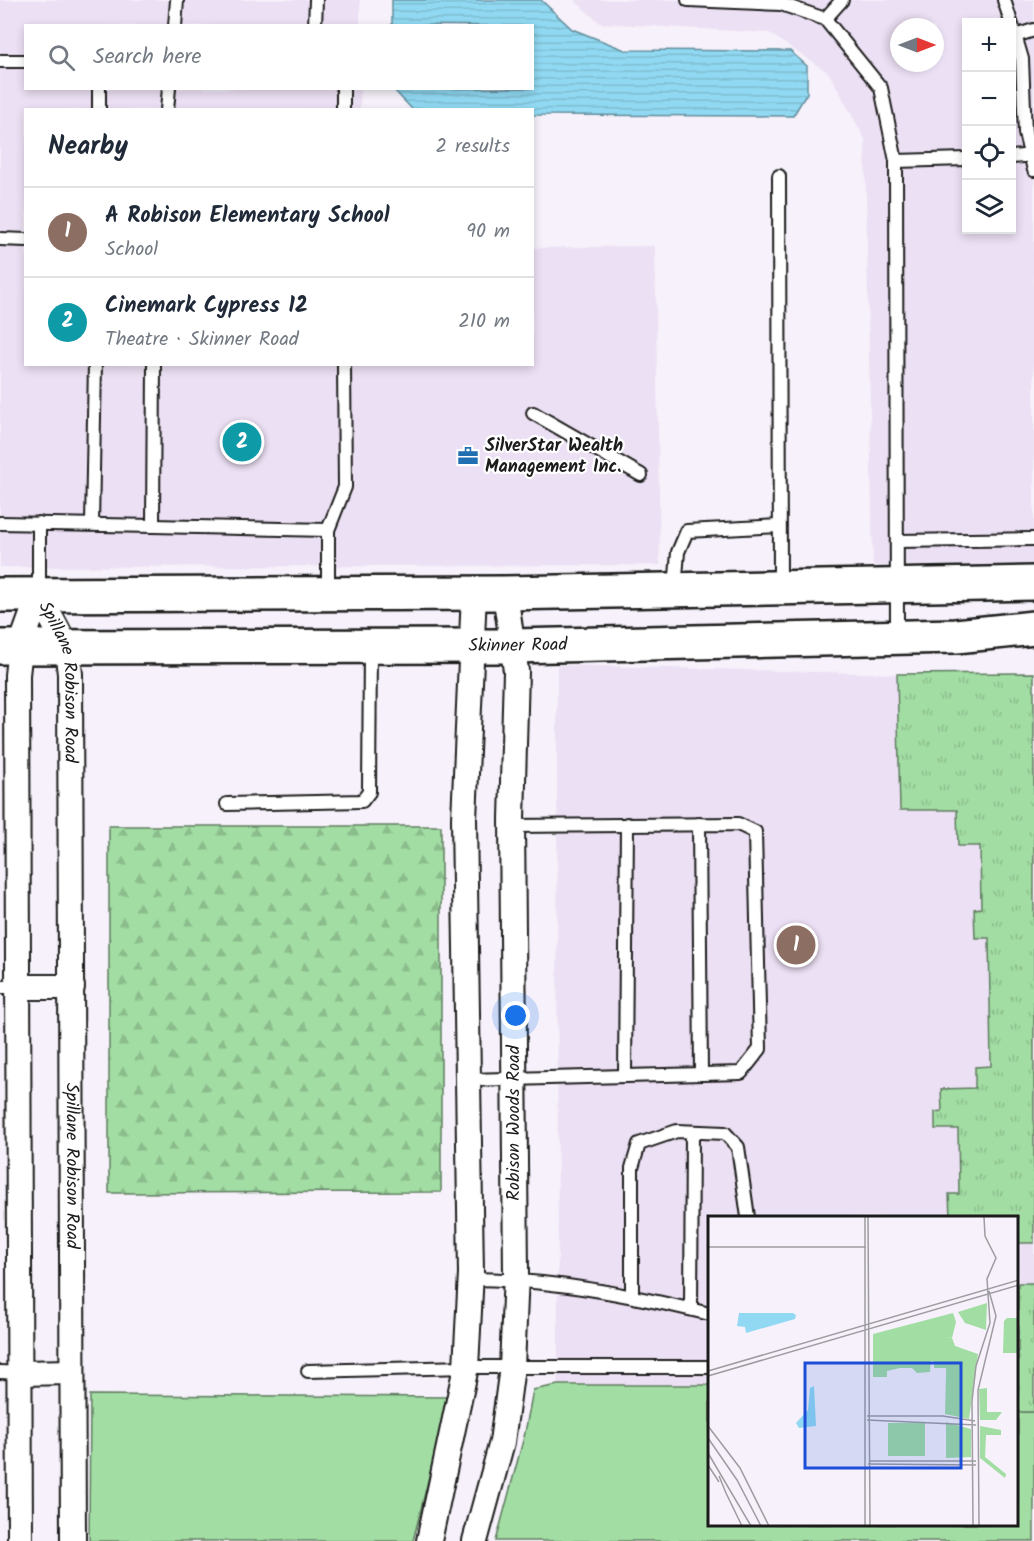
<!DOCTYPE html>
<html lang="en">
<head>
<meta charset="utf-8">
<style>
	:root { --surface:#fff; --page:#f2f2f3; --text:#1f2937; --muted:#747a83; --line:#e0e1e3; --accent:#7c3aed }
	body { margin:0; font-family:Kalam,sans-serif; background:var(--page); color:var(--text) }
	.controls { position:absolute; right:18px; top:18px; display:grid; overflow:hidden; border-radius:0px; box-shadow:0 3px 9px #0003 }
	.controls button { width:54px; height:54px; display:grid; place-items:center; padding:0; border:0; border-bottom:2px solid var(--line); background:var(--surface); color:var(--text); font:30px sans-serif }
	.compass { position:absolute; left:890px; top:18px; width:54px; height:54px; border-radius:50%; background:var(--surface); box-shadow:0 3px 9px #0003; rotate:90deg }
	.you { position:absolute; left:516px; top:1016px; width:21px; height:21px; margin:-15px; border:4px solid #fff; border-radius:50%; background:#1a73e8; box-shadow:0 0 0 9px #1a73e833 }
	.badge { display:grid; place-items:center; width:39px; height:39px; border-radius:50%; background:var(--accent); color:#fff; font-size:20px; font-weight:700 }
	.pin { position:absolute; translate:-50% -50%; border:3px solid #fff; box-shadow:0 2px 6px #0006 }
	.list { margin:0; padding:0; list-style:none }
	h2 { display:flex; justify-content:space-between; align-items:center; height:78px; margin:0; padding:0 24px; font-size:26px }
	h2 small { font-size:20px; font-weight:400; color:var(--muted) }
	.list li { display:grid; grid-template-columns:39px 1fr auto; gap:18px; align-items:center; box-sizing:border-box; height:90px; padding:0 24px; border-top:2px solid var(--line) }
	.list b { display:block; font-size:22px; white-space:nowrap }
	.list p { margin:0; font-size:20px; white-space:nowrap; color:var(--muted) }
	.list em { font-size:20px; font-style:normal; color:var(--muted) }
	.icon { flex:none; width:33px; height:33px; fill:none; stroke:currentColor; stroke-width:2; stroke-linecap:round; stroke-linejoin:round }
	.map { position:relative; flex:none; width:1034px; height:1541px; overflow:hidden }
	.search { position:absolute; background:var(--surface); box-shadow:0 3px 9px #0003; left:24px; top:24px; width:510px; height:66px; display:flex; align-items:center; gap:15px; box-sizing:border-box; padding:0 21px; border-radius:0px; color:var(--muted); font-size:22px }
	.panel { position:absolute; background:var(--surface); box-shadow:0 3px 9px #0003; left:24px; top:108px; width:510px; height:258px; border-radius:0px }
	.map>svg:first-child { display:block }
	.built { fill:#ece0f4; fill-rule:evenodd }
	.grass { fill:#a2dda3; stroke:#5f7c60; stroke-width:1.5 }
	.forest { fill:url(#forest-firs); stroke:#5f7c60; stroke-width:1.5 }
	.park { fill:url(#park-tufts); stroke:#5f7c60; stroke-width:1.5 }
	.water { fill:url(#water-rules); stroke:#628d9c; stroke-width:1.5 }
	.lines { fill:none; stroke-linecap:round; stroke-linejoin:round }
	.lane-casing { stroke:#1c1c1c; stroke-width:16 }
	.street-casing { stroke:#1c1c1c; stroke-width:28 }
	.secondary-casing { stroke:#1c1c1c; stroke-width:38 }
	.lane { stroke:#fff; stroke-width:12 }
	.street { stroke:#fff; stroke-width:24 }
	.secondary { stroke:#fff; stroke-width:33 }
	.labels { text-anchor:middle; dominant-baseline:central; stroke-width:4.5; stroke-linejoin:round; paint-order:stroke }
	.poi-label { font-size:18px; font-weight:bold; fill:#1c1c1c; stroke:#fff; text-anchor:start }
	.street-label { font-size:18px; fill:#1c1c1c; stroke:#fff }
	.inset-road { fill:none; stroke:#9f9ca1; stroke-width:1.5 }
	.view { fill:#1d4ed8; fill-opacity:0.15; stroke:#1d4ed8; stroke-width:3 }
	.inset-edge { fill:none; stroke:#1c1c1c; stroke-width:3 }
</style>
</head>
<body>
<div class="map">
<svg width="1034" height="1541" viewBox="0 0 1034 1541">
	<defs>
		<pattern id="forest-firs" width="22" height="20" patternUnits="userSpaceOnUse" patternTransform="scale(1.5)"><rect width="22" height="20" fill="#a2dda3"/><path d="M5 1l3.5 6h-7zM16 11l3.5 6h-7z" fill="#8bbd8c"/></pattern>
		<pattern id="park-tufts" width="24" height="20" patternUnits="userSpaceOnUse" patternTransform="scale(1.5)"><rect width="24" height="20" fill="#a2dda3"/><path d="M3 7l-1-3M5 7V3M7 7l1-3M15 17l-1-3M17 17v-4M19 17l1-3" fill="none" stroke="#8bbd8c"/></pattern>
		<pattern id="water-rules" width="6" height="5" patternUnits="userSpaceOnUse" patternTransform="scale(1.5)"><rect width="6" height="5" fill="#91d9f2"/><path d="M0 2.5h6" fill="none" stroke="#7cbacf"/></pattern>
	</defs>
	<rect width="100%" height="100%" fill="#f6f1fa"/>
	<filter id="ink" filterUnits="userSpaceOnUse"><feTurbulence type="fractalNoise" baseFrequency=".0167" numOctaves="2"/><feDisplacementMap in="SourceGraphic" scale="12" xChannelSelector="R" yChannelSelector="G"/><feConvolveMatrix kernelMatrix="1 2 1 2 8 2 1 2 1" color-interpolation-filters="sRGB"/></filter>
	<g filter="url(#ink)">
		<!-- built -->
		<g class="built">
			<polygon points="0,0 360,0 360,25 26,26 26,88 360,89 360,109 26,110 26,364 532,364 533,248 655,246 660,565 0,567"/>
			<path d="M 574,0 L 1034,0 L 1034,564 L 873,566 L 865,139 L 829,73 L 769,33 L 600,23 ZM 966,22 L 1012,22 L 1012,230 L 966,230 ZM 899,27 L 935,27 L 935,63 L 899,63 Z"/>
			<polygon points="557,665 897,674 1034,673 1034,1412 1018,1412 1018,1217 710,1217 710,1385 558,1385"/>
		</g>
		<!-- grass -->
		<g class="grass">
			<polygon points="558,1385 710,1385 710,1524 1018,1524 1018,1412 1034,1412 1034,1541 496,1541 525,1433 533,1390"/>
			<polygon points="90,1395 449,1397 413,1541 89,1541"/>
		</g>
		<!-- forest -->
		<polygon class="forest" points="109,826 441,826 441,1192 109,1193"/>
		<!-- park -->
		<g class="park">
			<polygon points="1034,673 1034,1243 1018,1243 1018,1217 950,1217 949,1194 959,1194 958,1129 935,1129 935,1112 942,1111 941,1089 975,1088 975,1067 991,1066 989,938 975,938 974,909 981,908 980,846 958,846 957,810 900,810 897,674"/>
			<rect x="1018" y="1283" width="16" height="129"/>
		</g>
		<!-- water -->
		<polygon class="water" points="392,0 541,0 572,29 625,50 790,51 807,66 807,93 793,116 533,115 532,110 412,109 393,89 532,88 532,26 392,25"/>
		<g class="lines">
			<!-- lane casing -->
			<g class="lane-casing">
				<g id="lane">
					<polyline points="688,0 781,4 825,19 881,88 896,161 897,636"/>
					<polyline points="1004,0 1011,22"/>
					<polyline points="825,19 842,0"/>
					<polyline points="1012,25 1022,59 1025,133 1034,170"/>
					<polyline points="175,26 177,0"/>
					<polyline points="315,26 316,0"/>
					<polyline points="1015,36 1034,30"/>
					<polyline points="0,61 26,61"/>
					<polyline points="343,88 343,110"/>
					<polyline points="99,110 99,88"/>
					<polyline points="167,110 169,88"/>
					<polyline points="1012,157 1034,155"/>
					<polyline points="896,161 966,159"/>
					<polyline points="779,176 780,586"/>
					<polyline points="0,239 26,240"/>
					<polyline points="533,413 641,475"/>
					<polyline points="0,523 153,526 154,364"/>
					<polyline points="92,524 95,364"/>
					<polyline points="153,526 328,530"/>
					<polyline points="897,541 1034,539"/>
					<polyline points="675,589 678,552 687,531 779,526"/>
					<polyline points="328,593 328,530 345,487 344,364"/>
					<polyline points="39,594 39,523"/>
					<polyline points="227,804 362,801 369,792 370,649"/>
					<polyline points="699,824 701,1074"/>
					<polyline points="0,987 18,987"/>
					<polyline points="625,1076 627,824"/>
					<polyline points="467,1080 741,1073 760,1049 755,832 738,824 512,826"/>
					<path d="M 470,1279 C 551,1279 631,1295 710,1314"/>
					<polyline points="632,1296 632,1168 639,1144 677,1131 725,1133 738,1147 748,1217"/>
					<polyline points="691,1309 692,1132"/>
					<polyline points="308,1371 466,1367 710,1367"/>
					<polyline points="0,1372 20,1373"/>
				</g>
			</g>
			<!-- street casing -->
			<g class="street-casing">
				<g id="street">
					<path id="s1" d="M 39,595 L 67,648 L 70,674 L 73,1541"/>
					<polyline points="18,987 72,987"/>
					<polyline points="20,1373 72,1372"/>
					<polyline points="20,1541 17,675 20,648 39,595"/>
					<polyline points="429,1541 466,1367 471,1273 464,819 474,593"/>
					<polyline points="475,1541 502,1442 512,1367 516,1274 512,819 516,671 505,593"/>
				</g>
			</g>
			<!-- secondary casing -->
			<g class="secondary-casing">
				<g id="secondary">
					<polyline points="0,595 505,593 1034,583"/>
					<path id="s2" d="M 0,647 L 512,646 L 956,636 L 1034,628"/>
				</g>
			</g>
			<!-- lane -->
			<use href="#lane" class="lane"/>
			<!-- street -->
			<use href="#street" class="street"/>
			<!-- secondary -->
			<use href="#secondary" class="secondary"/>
		</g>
	</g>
	<!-- icons -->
	<defs>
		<g id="office-bare" transform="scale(1.62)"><path d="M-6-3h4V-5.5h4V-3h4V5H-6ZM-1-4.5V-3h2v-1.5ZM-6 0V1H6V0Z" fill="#1f6fb2" stroke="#fff" stroke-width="2.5" paint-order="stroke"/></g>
	</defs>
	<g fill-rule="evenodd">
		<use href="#office-bare" x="468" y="456"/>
	</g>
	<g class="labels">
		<!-- poi labels -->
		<g class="poi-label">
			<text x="485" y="446">SilverStar Wealth<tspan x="485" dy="21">Management Inc.</tspan></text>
		</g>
		<!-- street labels -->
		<g class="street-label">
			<text stroke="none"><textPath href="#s2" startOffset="518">Skinner Road</textPath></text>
			<text stroke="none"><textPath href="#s1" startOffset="92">Spillane Robison Road</textPath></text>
			<text transform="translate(514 1123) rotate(-90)">Robison Woods Road</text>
			<text stroke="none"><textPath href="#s1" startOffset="578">Spillane Robison Road</textPath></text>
		</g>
	</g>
	<!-- overview -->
	<g transform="translate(708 1216)">
		<rect width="310" height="310" fill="#f6f1fa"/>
		<path d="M 279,87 L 278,114 L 257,107 L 250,96 ZM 299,102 L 310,102 L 310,137 L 295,137 L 296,105 ZM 239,121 L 244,122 L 247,130 L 270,138 L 261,203 L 237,198 ZM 279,172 L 279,196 L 294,196 L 288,204 L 272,204 L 271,173 ZM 238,206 L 263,213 L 263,241 L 238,242 ZM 272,210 L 293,214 L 293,219 L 278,219 L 277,241 L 298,258 L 297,262 L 272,242 Z" fill="#a2dda3"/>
		<path d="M 180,207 L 217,207 L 217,240 L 180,240 Z" fill="#a2dda3"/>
		<path d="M 245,97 L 248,106 L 244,122 L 239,121 L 240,152 L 226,152 L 226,145 L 223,145 L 222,156 L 209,157 L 204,152 L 192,152 L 179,155 L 179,161 L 165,161 L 165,118 Z" fill="#a2dda3"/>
		<path d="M 31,97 L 85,97 L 88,99 L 87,103 L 38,117 L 37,111 L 29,110 ZM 106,170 L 108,210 L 91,212 L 88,207 L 100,194 L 102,172 Z" fill="#91d9f2"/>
		<path class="inset-road" d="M 157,1 L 157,310M 160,1 L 162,310M 0,31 L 158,31M 0,155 L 311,64M 0,160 L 311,69M 159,200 L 235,200 L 267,205M 159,204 L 268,209M 0,210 L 32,252 L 61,310M 0,222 L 29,264 L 53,310M 0,237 L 43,310M 162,245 L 268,245M 160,248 L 268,249M 0,249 L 11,266M 11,260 L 18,277M 17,275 L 34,310M 265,310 L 264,185 L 268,150 L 282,107 L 279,63 L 288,42 L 277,20 L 276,1M 271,310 L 270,174 L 288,100 L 281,75"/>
		<path class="view" d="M 97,147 L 253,147 L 253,252 L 97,252 Z"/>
		<rect width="310" height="310" class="inset-edge"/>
	</g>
</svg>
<div class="controls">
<button>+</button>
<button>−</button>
<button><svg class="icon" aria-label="locate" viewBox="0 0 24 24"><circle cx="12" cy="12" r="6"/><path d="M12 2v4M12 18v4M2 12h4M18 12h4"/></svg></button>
<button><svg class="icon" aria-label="layers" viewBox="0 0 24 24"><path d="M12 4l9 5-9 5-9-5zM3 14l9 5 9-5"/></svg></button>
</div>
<svg class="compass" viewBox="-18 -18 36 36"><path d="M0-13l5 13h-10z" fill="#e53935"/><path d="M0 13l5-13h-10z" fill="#747a83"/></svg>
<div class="you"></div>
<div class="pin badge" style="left:796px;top:945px;background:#8d6e63">1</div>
<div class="pin badge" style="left:242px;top:442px;background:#0f9aa8">2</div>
<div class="search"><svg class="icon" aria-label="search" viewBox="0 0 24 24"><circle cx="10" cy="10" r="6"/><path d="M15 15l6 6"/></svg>Search here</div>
<section class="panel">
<h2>Nearby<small>2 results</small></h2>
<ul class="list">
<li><span class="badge" style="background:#8d6e63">1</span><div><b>A Robison Elementary School</b><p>School</p></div><em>90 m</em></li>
<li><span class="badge" style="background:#0f9aa8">2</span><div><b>Cinemark Cypress 12</b><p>Theatre · Skinner Road</p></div><em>210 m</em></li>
</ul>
</section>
</div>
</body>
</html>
